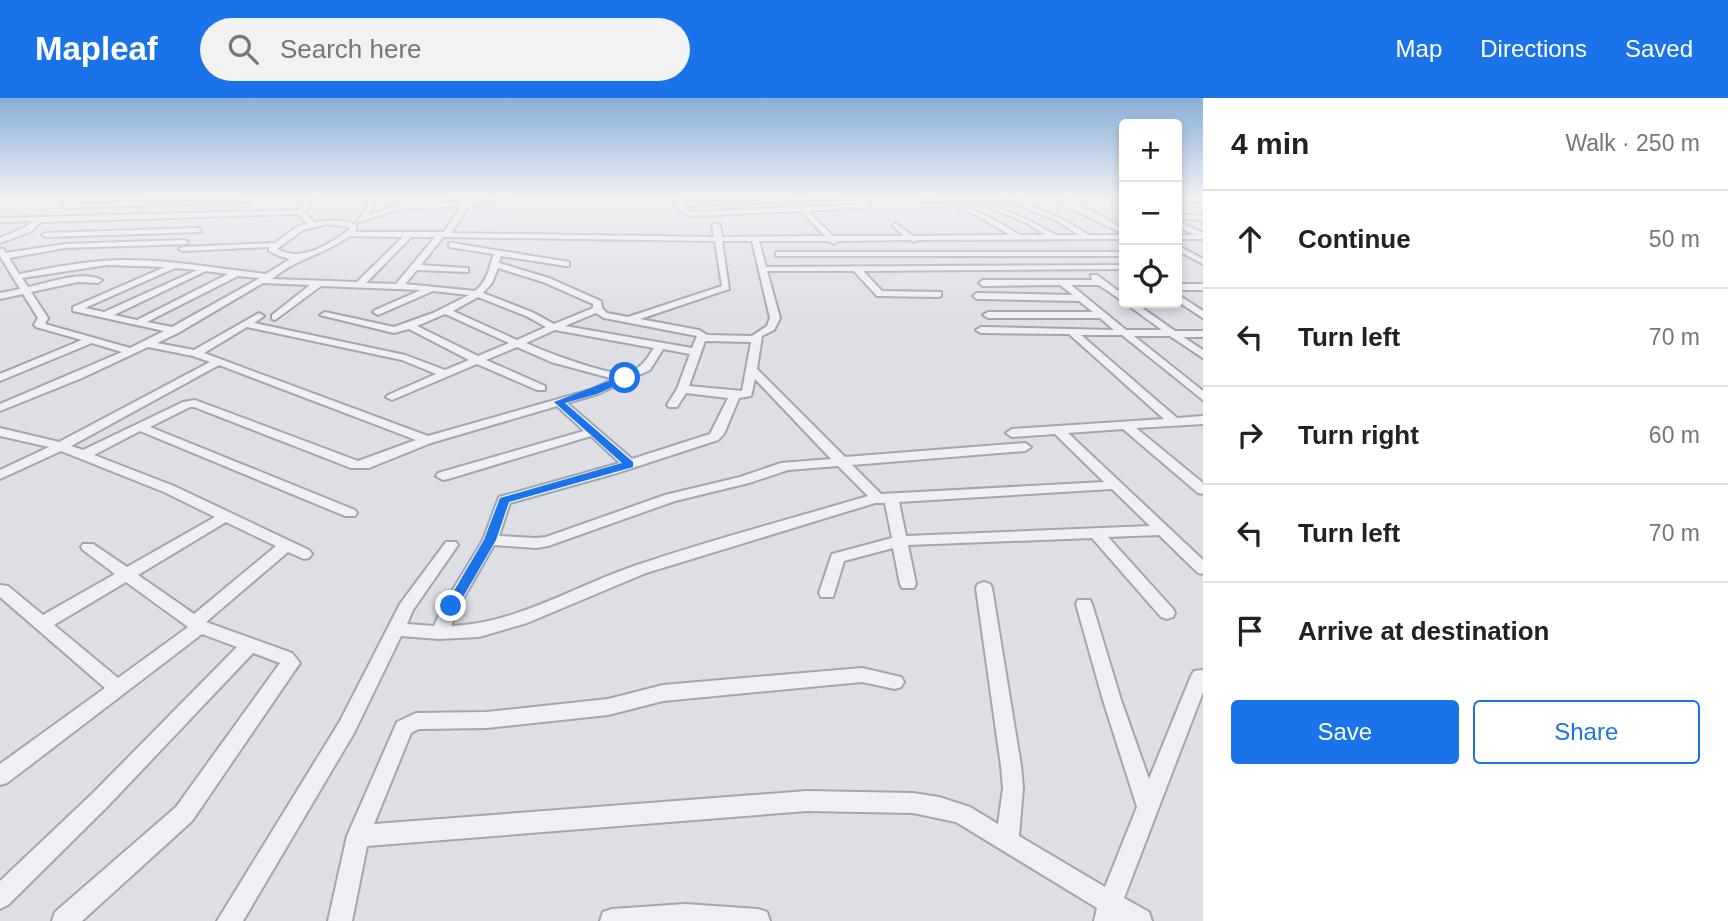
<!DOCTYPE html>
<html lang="en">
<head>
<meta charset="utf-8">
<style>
	:root { --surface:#fff; --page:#f2f2f2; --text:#222; --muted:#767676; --line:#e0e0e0; --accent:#1a73e8 }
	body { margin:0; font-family:Helvetica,sans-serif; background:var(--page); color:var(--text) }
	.controls { position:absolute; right:21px; top:21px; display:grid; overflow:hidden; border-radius:7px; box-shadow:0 4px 10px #0003 }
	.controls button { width:63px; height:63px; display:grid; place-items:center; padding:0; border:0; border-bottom:2px solid var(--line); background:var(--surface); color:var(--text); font:35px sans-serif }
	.stop { position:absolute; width:21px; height:21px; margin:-16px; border:5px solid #1a73e8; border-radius:50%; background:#fff }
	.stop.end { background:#1a73e8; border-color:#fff; box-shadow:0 2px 7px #0008 }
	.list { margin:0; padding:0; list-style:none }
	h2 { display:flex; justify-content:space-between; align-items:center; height:91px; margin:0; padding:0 28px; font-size:30px }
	h2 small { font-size:23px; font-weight:400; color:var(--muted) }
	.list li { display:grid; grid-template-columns:46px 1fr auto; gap:21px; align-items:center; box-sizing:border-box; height:98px; padding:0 28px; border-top:2px solid var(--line) }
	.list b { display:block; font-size:26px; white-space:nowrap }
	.list em { font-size:23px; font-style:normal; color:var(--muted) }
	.actions { display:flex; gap:14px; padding:21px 28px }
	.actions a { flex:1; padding:16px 0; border:2px solid var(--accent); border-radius:7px; text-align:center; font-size:24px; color:var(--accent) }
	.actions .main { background:var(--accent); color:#fff }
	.icon { flex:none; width:38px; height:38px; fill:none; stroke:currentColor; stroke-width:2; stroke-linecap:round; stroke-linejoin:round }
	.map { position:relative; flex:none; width:1203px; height:823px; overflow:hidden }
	header { display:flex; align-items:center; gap:42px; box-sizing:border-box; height:98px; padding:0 35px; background:var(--accent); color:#fff }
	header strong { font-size:33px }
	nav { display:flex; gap:38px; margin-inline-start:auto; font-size:24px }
	.search { width:490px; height:63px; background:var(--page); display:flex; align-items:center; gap:18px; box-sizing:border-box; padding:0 24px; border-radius:38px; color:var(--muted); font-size:26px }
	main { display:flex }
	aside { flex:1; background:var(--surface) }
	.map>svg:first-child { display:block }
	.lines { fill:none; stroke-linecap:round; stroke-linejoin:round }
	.minor-casing { stroke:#a3a6ae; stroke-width:4 }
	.minor { fill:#eff0f4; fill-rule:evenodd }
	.route { fill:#1a73e8 }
</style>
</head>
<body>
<header>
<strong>Mapleaf</strong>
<div class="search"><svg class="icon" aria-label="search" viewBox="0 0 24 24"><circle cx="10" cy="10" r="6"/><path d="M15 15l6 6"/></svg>Search here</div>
<nav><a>Map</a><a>Directions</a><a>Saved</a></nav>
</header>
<main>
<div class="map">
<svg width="1203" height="823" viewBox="0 0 1203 823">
	<rect width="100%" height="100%" fill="#dddfe5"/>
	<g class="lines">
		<!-- minor casing -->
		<g class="minor-casing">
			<g id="minor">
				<path d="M 306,100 L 313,100 L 304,114 L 315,125 C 328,122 343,121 356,127 L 356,134 L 444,134 L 462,108 L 399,111 L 356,125 L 368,109 L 367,100 L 373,100 L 374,109 L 367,118 L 398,107 L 507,100 L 469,108 L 451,135 L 714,139 L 712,127 L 716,125 L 720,127 L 722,139 L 825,138 L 801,113 L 690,118 L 682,115 L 672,100 L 678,100 L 681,104 L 839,100 L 683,108 L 691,114 L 870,106 L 872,109 L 808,113 L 833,138 L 904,138 L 893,128 L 895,125 L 913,138 L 1010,137 C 990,125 968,111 945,105 C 936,102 926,106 918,103 L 954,100 L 952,103 L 991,120 L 1020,137 L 1046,137 L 1026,125 L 968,100 L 977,100 L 1030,123 L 1056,137 L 1079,137 L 1056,122 L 1001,100 L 1011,100 L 1060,120 L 1089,137 L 1124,137 L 1124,141 L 918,142 L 914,144 L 910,142 L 837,143 L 834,146 L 829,143 L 759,143 L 766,169 L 1124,167 L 1124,171 L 863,173 L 882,193 L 941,194 L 941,198 L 938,199 L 877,198 L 854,173 L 767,173 L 780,220 L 774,232 L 762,238 L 757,271 L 845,359 L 1025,345 L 1031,349 L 1025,353 L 852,367 L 881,396 L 1104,384 L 1055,336 L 1012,339 L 1006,335 L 1012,331 L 1164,321 L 1069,236 L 981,235 L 976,232 L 981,229 L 1114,232 L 1100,220 L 988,220 L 983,217 L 988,214 L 1093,214 L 1079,203 L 977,201 L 973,198 L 977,195 L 1073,197 L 1060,187 L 983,188 L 979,185 L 983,182 L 1092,182 L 1091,177 L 1097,177 L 1124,197 L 1124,204 L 1099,187 L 1071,187 L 1126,232 L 1162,232 L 1125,205 L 1135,205 L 1175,233 L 1203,233 L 1203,239 L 1183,239 L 1203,252 L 1203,260 L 1170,238 L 1134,238 L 1203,293 L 1203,302 L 1122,237 L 1081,237 L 1177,320 L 1203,318 L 1203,326 L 1136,330 L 1203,385 L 1203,396 L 1198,395 L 1123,331 L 1068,335 L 1203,462 L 1203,476 L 1198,475 L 1159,437 L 1108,439 L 1173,511 L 1175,515 L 1173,519 L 1167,521 L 1161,519 L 1092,440 L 908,447 L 916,486 L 914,490 L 902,490 L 900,486 L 893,450 L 844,463 L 833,499 L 821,499 L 819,495 L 832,456 L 892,440 L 885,405 L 875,405 L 646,475 L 527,525 L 479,539 L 439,541 L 401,538 L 354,635 L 243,823 L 217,823 L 340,623 L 400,506 L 446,444 L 456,444 L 458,447 L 413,512 L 407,526 L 434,528 L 443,508 L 483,442 L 499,399 L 620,365 L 591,338 L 448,381 L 443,382 L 436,378 L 438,375 L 584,333 L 557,308 L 431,345 L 369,370 L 351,370 L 194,309 L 190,309 L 150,329 L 355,412 L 357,415 L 355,418 L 345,418 L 140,333 L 94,357 L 174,388 L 309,452 L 312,456 L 309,460 L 304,461 L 288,454 L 206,524 L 292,555 L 300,565 L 192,723 L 82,823 L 52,823 L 55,814 L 176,709 L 280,565 L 253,555 L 107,709 L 8,807 L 0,811 L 0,783 L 93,695 L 237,549 L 202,536 L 7,685 L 0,687 L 0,666 L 105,590 L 0,499 L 0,487 L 8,488 L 43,517 L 115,476 L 83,452 L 81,449 L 83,446 L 93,446 L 127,469 L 215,419 L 164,394 L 61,353 L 0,381 L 0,372 L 49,349 L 0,338 L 0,330 L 59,344 L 210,264 L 193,258 L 148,249 L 82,280 L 0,313 L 0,306 L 122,254 L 92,245 L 0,283 L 0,276 L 82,242 L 36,229 L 34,227 L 38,220 L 23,196 L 0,201 L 0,195 L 20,191 L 0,158 L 0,151 L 4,151 L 6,155 L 65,146 L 184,142 L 188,144 L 187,146 L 65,150 L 9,160 L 19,176 C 55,169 90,162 127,162 C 173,162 220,171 266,176 L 290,161 L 279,158 L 269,153 L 269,149 L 183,153 L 179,151 L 183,149 L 275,145 L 298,128 L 308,126 L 298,116 L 40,124 L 32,133 L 0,145 L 0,140 L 26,129 L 33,123 L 0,124 L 0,120 L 298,112 ZM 328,126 L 349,129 L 350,131 C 330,146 301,165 277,151 L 303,132 ZM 350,138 L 403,139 L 357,184 L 272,181 C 295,161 325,156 350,138 ZM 411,139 L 435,139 L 396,186 L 366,185 ZM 443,139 L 715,143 L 722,188 L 628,219 L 607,215 L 602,210 L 601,203 L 549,180 L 499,165 L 501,158 L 566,168 L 569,168 L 569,164 L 452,145 L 449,145 L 449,149 L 494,156 C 489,169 488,183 475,193 L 405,186 L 417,172 L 468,174 L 468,170 L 465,170 L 421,167 ZM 722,143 L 752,143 L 770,220 L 767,228 L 752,238 L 707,237 L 699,232 L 640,221 L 729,191 ZM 107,167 L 165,169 L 73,209 L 73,213 L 164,233 L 130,250 L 45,226 L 48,220 L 31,194 L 78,184 L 98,185 L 102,182 C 82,172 49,185 28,189 L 22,180 ZM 175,170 L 197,172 L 104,214 L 85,210 ZM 498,170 L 543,184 L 593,206 L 593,210 L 554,226 L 532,214 L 483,195 L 492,185 ZM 206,173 L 228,176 L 137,222 L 114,217 ZM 238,178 L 260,180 L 172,229 L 147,224 ZM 263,185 L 310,187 L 272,217 L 272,221 L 275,222 L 321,188 L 421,192 L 375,212 L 373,214 L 378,217 L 433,193 L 469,197 L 433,215 L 394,229 L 325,214 L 320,217 L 394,235 L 409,231 L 469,262 L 445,272 L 405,257 L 254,225 L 264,218 L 259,215 L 194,252 L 157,245 L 178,235 ZM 478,199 L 526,218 L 546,229 L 517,242 L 453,213 ZM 596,215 L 604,220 L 697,238 L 692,250 L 565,228 ZM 445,216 L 509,245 L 478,258 L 417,228 ZM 247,229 L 402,262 L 436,276 L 388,297 L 386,299 L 392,302 L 477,266 L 537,292 L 545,292 L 545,288 L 486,262 L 517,249 L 551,264 L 614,281 L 590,292 L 428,338 L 204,255 ZM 555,232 L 654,250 C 646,262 641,271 626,275 C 611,279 543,253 526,245 ZM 705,243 L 751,244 L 742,293 L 689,288 ZM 663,251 L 690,256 L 677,291 L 667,307 L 669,309 L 677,309 L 686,295 L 728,300 L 710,336 L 632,361 L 567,305 L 598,296 L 650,272 ZM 219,267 L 416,342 L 358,363 L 195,302 L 183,304 L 83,352 L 71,348 ZM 755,281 L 831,361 L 781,365 L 740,379 L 665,397 L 546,439 L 536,440 L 499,438 L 510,405 L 617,375 L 718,342 L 724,336 L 739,300 L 751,298 ZM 838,368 L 868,398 C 791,421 713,441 637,467 C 574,488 519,525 451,528 L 459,508 L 494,447 L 536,450 L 548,448 L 675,403 L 749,385 L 788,372 ZM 1112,391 L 1150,428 L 906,438 L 899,404 ZM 226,424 L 276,448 L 194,516 L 138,477 ZM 126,484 L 188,529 L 118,580 L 54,527 Z"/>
				<path d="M 1049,100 C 1075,100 1102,119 1124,131 L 1124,136 Z"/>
				<polygon points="1177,100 1203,101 1203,105 1177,103"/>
				<polygon points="248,101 250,104 65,110 62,108 65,106"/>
				<polygon points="1177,116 1203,118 1203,122 1177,120"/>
				<polygon points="1177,123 1203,135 1203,141 1177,141 1177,137 1195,137 1177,128"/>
				<polygon points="198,130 201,134 46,139 42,137 46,135"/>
				<polygon points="1177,147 1203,161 1203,166 1177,152"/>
				<polygon points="779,154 1119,154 1123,156 1119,158 776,158 776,154"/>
				<rect x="1177" y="186" width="26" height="6"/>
				<polygon points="1177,196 1203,213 1203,220 1177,203"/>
				<polygon points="984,484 990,486 992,490 1021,668 1023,690 1019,738 1105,789 1137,709 1103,602 1076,506 1078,502 1090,502 1092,506 1121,602 1149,681 1191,578 1194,573 1203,572 1203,594 1124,800 1149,814 1152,823 1094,823 1097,810 956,724 913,715 807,713 367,748 352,823 328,823 347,738 397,624 416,615 487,614 608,601 663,587 862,570 901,579 904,584 901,589 895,591 862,584 663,603 608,617 487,630 419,631 411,635 374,726 807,693 913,695 939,699 970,709 998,726 1003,690 1001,668 976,490 978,486"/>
				<polygon points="685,806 758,811 767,814 770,823 600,823 603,814 612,811"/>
			</g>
		</g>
		<!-- minor -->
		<use href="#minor" class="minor"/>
	</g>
	<!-- sky -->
	<linearGradient id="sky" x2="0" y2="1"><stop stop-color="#89afd9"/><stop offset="0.46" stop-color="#f0f1f3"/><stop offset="1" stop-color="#f0f1f3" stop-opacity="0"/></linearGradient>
	<rect width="1203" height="216" fill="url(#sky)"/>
	<!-- route -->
	<polygon class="route" points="625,277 628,278 628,282 597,296 565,305 633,364 633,369 509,404 496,442 456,511 447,511 445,508 484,442 500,400 622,365 554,304"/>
</svg>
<div class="controls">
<button>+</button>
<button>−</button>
<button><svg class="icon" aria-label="locate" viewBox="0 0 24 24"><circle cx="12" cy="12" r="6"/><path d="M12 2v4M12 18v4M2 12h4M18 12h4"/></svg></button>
</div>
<div class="stop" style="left:625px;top:280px"></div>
<div class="stop end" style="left:451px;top:508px"></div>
</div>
<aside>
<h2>4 min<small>Walk · 250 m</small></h2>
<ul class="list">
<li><svg class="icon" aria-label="ahead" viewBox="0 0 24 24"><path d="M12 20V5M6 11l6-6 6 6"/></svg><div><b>Continue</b></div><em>50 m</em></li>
<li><svg class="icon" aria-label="left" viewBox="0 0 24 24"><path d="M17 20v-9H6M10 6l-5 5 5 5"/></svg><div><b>Turn left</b></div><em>70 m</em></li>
<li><svg class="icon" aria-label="right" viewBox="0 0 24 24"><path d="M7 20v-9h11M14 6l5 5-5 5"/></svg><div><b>Turn right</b></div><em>60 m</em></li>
<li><svg class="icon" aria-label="left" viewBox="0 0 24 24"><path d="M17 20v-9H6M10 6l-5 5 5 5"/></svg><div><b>Turn left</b></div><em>70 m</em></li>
<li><svg class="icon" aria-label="arrive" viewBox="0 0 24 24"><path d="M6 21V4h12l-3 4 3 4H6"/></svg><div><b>Arrive at destination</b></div></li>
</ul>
<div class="actions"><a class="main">Save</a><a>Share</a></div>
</aside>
</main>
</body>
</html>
